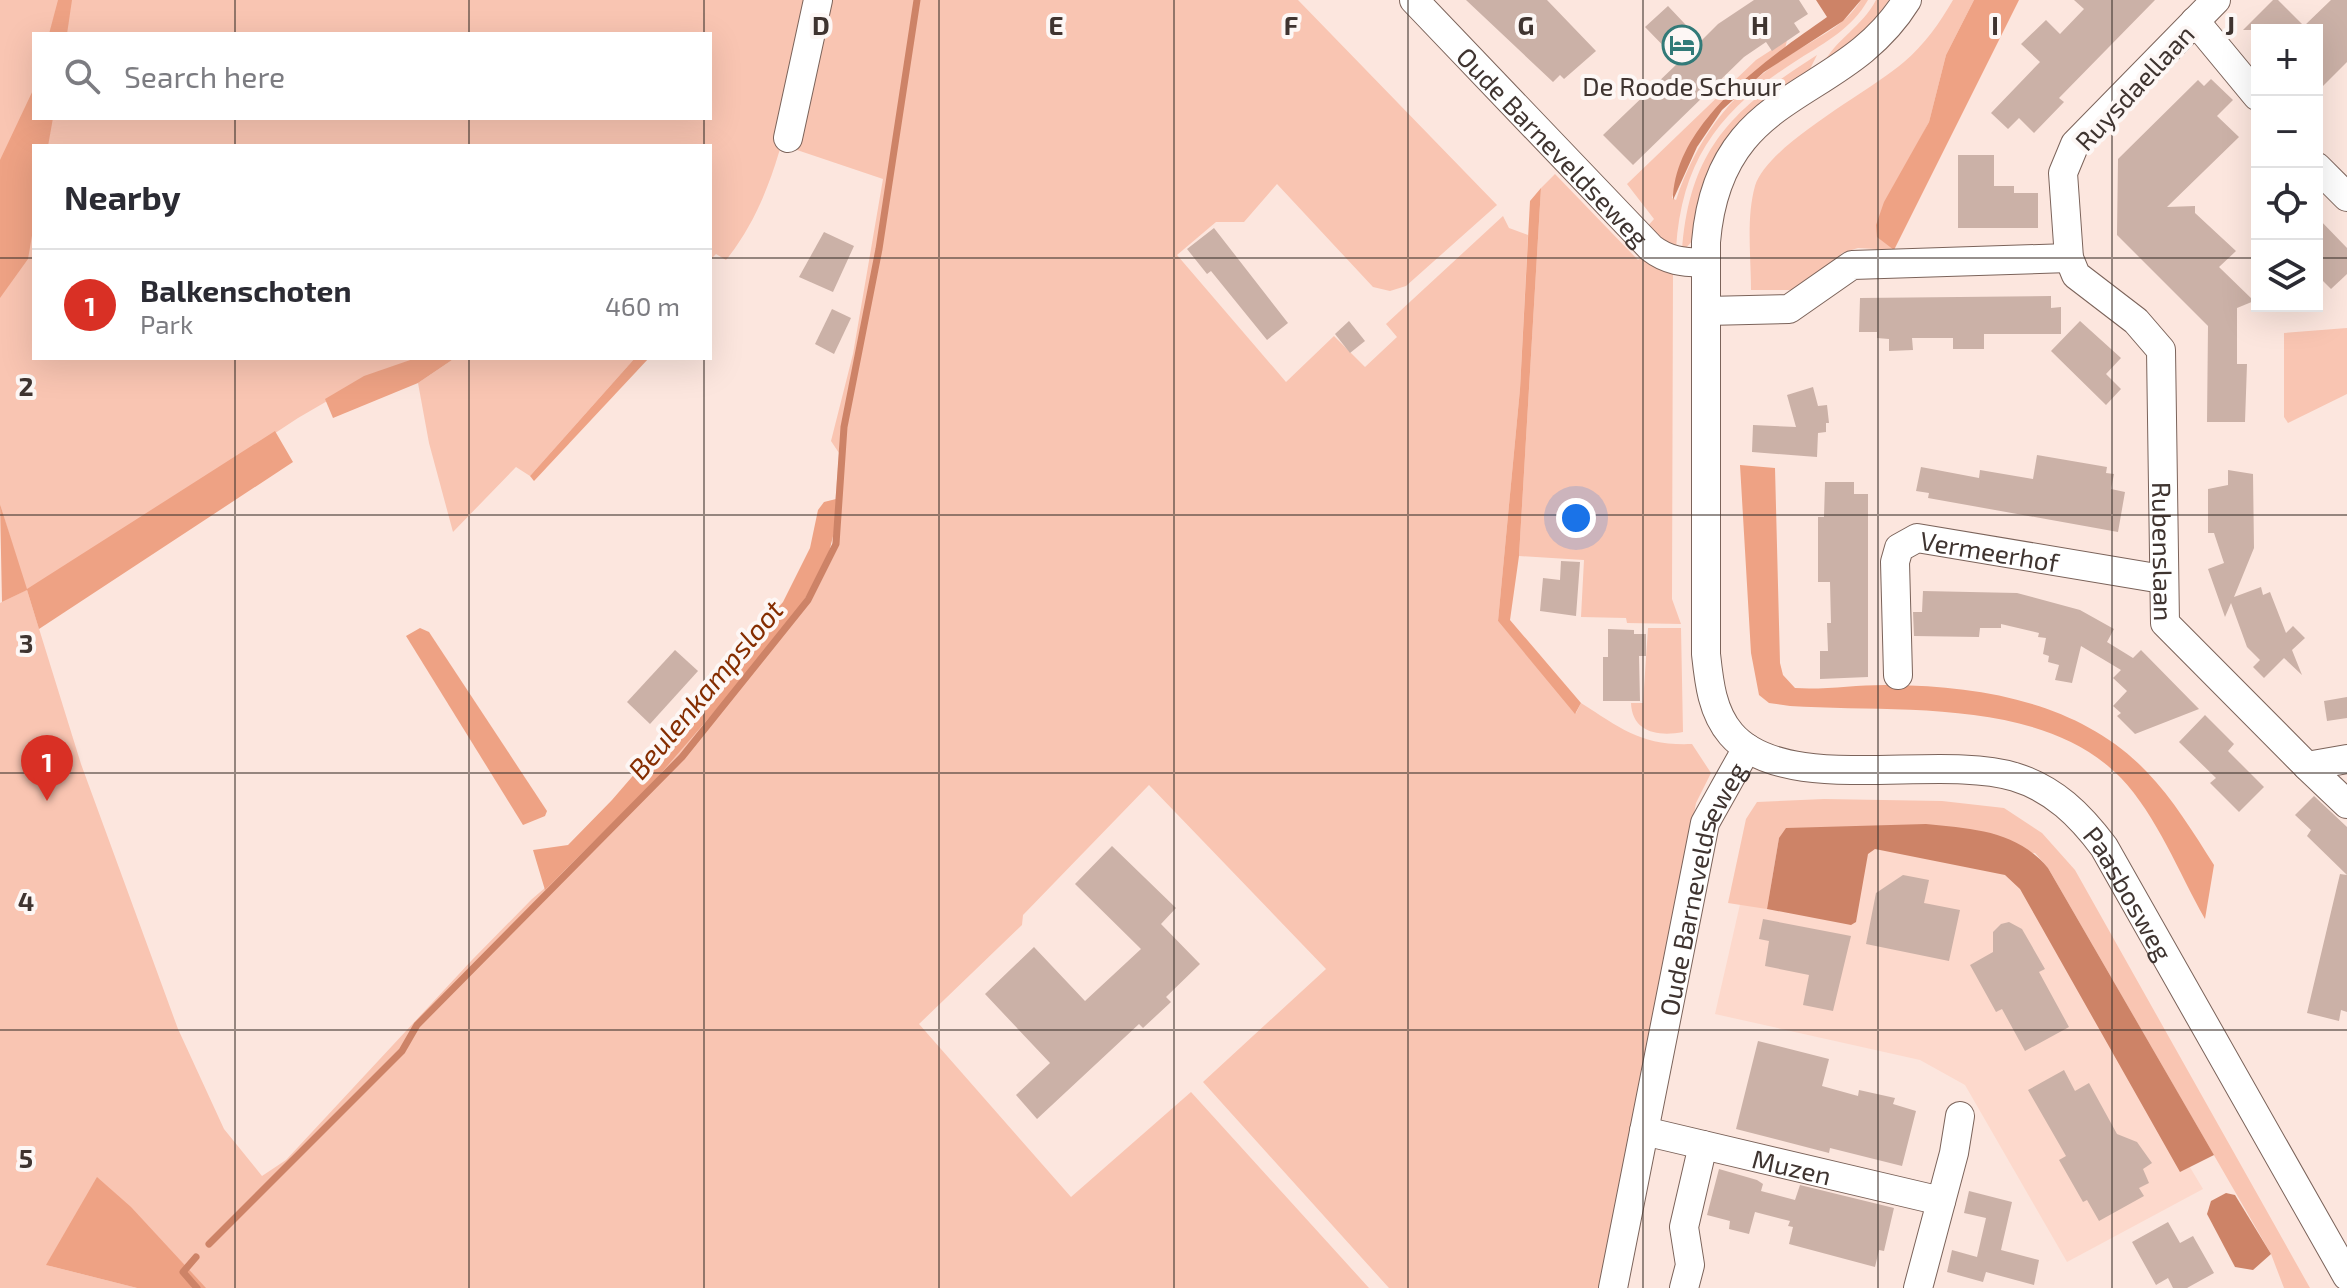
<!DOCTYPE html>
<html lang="en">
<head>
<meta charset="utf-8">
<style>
	:root { --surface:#fff; --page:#f2f2f3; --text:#2b2b33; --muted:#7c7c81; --line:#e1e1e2; --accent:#d93025 }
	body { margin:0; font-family:"Exo 2",sans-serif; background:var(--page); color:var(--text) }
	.controls { position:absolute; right:24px; top:24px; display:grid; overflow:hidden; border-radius:0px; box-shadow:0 8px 32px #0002 }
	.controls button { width:72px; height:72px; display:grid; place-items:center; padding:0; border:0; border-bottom:2px solid var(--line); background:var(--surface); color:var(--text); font:40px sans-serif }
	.you { position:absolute; left:1576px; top:518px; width:28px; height:28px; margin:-20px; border:6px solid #fff; border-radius:50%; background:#1a73e8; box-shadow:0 0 0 12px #1a73e833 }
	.badge { display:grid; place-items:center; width:52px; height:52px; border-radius:50%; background:var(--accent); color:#fff; font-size:26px; font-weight:700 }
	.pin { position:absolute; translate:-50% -66px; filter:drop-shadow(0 2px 4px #0008) }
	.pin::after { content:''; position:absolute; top:42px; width:28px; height:24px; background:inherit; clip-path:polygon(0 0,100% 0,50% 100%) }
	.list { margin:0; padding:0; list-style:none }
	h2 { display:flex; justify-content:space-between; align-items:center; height:104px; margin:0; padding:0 32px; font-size:34px }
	h2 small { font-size:26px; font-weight:400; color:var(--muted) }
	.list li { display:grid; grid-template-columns:52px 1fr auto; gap:24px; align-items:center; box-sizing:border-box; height:112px; padding:0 32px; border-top:2px solid var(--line) }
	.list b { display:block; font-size:30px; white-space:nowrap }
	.list p { margin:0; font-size:26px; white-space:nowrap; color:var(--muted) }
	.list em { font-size:26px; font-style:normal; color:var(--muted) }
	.icon { flex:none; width:44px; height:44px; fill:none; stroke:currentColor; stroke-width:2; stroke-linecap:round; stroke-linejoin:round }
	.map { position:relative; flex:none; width:2347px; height:1288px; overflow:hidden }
	.search { position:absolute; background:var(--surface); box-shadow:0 8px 32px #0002; left:32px; top:32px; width:680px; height:88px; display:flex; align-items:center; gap:20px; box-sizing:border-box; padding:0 28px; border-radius:0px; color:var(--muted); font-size:30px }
	.panel { position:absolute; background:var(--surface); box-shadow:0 8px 32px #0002; left:32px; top:144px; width:680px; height:216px; border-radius:0px }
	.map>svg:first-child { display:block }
	.built { fill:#fdd9cc }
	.green { fill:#f9c5b2; fill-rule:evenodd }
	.forest { fill:#eea284 }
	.water { fill:#cd8367 }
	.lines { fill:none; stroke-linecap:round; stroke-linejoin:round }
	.stream { stroke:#cd8367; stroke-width:7 }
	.building { fill:#cbb1a7 }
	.minor-casing { stroke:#7b635a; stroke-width:30 }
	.minor { stroke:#fff; stroke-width:28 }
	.grid { fill:none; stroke:#3f3430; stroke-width:2; stroke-opacity:0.55 }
	.labels { text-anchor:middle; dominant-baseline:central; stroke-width:8; stroke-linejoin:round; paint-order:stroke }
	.poi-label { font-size:26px; fill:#3f3430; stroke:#fdf7f5 }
	.street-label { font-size:26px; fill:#3f3430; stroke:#fdf7f5 }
	.water-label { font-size:28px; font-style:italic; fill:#852d00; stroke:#fdf7f5 }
	.grid-label { font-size:26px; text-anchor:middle; font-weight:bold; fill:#3f3430; stroke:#fdf7f5; stroke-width:8; stroke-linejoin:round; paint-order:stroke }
</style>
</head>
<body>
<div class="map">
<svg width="2347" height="1288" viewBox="0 0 2347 1288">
	<rect width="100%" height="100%" fill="#fce6de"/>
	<!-- built -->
	<polygon class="built" points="1885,844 2014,874 2203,1189 2067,1262 1965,1085 1920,1060 1715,1014 1741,900 1865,848"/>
	<!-- green -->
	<g class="green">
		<path d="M 0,0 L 812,0 C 793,88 784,188 726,260 L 716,254 L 710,260 L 710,146 L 34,146 L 34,358 L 426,358 L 341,393 L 298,418 L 36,591 L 27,590 L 81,764 L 178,1029 L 224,1129 L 262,1176 L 286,1160 L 472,960 L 532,899 L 581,857 L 786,629 L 826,565 L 832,546 L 839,453 L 831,441 L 853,354 L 883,179 L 797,150 L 831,0 L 1298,0 L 1497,205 L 1406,286 L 1390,291 L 1373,287 L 1277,184 L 1244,222 L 1216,222 L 1177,255 L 1286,382 L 1334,336 L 1365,367 L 1397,337 L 1386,324 L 1503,216 L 1509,228 L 1528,235 L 1520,389 L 1498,621 L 1576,713 L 1581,703 C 1622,729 1641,746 1692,744 L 1711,773 L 1696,803 L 1604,1288 L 1389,1288 L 1203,1082 L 1326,969 L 1149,785 L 1023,915 L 1022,925 L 919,1024 L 1071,1197 L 1191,1092 L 1369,1288 L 194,1288 L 46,1265 L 137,1288 L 0,1288 L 0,603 L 26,590 L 0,504 ZM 34,34 L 710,34 L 710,118 L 34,118 Z"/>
		<path d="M 1861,0 L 1868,0 C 1852,28 1826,42 1799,59 C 1723,107 1682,156 1676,249 L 1646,228 L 1654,219 L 1627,184 L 1756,60 L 1787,40 L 1785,49 C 1727,94 1693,124 1672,198 L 1676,200 C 1698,135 1734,89 1793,53 C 1818,37 1845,26 1861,0 Z"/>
		<path d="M 1876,0 L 1889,0 L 1872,24 L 1823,64 C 1837,38 1862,27 1876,0 Z"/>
		<path d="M 1953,0 L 1974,0 L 1946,55 L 1929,122 L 1907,164 L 1894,250 L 1858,248 L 1842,253 L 1831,267 L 1797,290 L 1751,290 C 1751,257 1746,218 1755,186 C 1768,144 1868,93 1904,62 C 1925,44 1939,24 1953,0 Z"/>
		<path d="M 1817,55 L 1808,73 L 1762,103 L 1746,118 L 1695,238 L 1682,252 C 1689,148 1734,108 1817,55 Z"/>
		<polygon points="1555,174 1638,260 1645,254 1673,269 1672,599 1681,624 1627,623 1626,618 1581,617 1584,560 1519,556 1541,188"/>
		<polygon points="2347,328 2347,394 2288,423 2284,417 2284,333"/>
		<polygon points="455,358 635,358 530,476 516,467 453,532 429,443 418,383"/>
		<path d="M 1648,628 L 1681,628 L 1683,732 C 1658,737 1632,732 1631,703 L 1643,703 Z"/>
		<polygon points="1824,799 1942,801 2004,808 2042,833 2075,870 2310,1288 2284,1288 2271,1254 2048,868 2035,853 1779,838 1767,909 1728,903 1746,819 1757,802"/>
	</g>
	<!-- forest -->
	<g class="forest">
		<polygon points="58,0 72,0 67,34 49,34"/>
		<polygon points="1974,0 2019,0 1894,250 1877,237 1876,225 1884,202 1929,122 1946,55"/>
		<polygon points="34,88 34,118 53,118 48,146 34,146 34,224 28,259 0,298 0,160"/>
		<polygon points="1541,188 1519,556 1510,620 1581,703 1575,714 1498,621 1520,389 1530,201"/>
		<polygon points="416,358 455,358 418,383 333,418 325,399 364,376"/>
		<polygon points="635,358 649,358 534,481 530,476"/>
		<polygon points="275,431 293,462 39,629 27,590 2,602 0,504 27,589"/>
		<path d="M 1740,465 L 1775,468 L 1780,663 L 1783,675 L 1795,688 C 1827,690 1860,684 1892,685 C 1982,686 2081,703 2146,771 C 2173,799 2193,832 2214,865 L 2205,919 C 2179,873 2157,816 2121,778 C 2041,696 1895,713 1790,706 L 1769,703 L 1759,695 L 1751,653 Z"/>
		<polygon points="836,499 835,528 826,565 786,629 649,787 545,890 533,850 568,845 612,800 783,602 810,548 818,510 824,502"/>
		<polygon points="420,628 429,632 547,811 545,816 523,825 406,636"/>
		<polygon points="97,1177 131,1207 206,1288 137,1288 46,1265"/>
	</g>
	<!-- water -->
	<g class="water">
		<path d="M 1816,0 L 1861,0 L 1843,21 L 1764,72 L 1722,110 L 1697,147 L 1673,200 C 1674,122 1770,57 1827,17 Z"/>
		<path d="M 1926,824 C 1973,829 2016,830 2048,868 L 2214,1155 L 2180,1172 L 2020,889 L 2005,875 L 1875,849 L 1868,854 L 1856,922 L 1851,925 L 1767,909 L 1779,838 L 1786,828 Z"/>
		<polygon points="2226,1193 2235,1195 2271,1254 2253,1270 2235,1267 2207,1214 2211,1201"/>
	</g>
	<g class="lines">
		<!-- stream -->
		<g class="stream">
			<polyline points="209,1244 402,1051 417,1025 682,757 808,600 836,544 844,427 879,249 917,0"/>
			<polyline points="196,1257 183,1272 197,1288"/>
		</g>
	</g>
	<!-- building -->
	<g class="building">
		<polygon points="1466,0 1547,0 1596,51 1564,79 1560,75 1553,82"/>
		<polygon points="1754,0 1799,0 1808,14 1794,23 1800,32 1772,51 1766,42 1744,57 1633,165 1603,135 1679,62 1645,27 1668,6 1701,41 1718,24"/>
		<polygon points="2074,0 2155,0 2059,98 2064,102 2034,133 2019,118 2008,129 1991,113 2040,62 2021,44 2046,20 2060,34 2084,9"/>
		<polygon points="2273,0 2278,0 2304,26 2331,0 2347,0 2347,62 2317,92 2317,30 2243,30"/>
		<polygon points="2211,79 2233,100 2217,116 2239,137 2167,207 2195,206 2195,213 2236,251 2219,267 2254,301 2237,308 2237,364 2247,364 2245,422 2207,422 2208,326 2117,235 2118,159 2198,80 2204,86"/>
		<polygon points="1958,155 1994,155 1994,186 2014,186 2014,193 2038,193 2038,228 1958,228"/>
		<polygon points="2317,217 2347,248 2347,274 2331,289 2317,275"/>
		<polygon points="1214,228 1288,323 1267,340 1211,271 1207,274 1187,249"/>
		<polygon points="824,232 854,246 833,292 799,277"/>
		<polygon points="2051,296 2051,308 2061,307 2061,334 1984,334 1984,349 1953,349 1953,338 1912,338 1913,350 1889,351 1889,339 1877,338 1877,332 1859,332 1860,298"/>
		<polygon points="832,309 851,318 834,354 815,344"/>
		<polygon points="1349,321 1365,341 1350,353 1335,334"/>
		<polygon points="2080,321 2121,358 2106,374 2121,389 2106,405 2051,351"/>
		<polygon points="1813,387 1818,406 1827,405 1829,423 1826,423 1826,432 1818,433 1817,457 1752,452 1753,425 1796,427 1787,395"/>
		<polygon points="2037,455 2107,467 2106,473 2114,474 2111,489 2125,492 2118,532 1928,498 1929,493 1916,491 1921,467 1979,478 1980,470 2033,479"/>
		<polygon points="2228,470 2253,474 2254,548 2234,597 2261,587 2263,595 2270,592 2286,633 2293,626 2305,638 2292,650 2302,675 2284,658 2264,678 2253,667 2260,660 2247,647 2231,603 2225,617 2208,569 2224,563 2214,533 2208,533 2208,489 2228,485"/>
		<polygon points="1825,482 1854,482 1854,494 1868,494 1868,677 1820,679 1820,651 1828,651 1827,623 1831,623 1830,582 1818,582 1818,517 1824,517"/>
		<polygon points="1561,561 1580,562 1576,616 1540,611 1543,578 1560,580"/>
		<polygon points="1923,591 2017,593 2080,610 2114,629 2107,642 2133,658 2141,650 2199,709 2135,734 2117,716 2121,713 2113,706 2127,691 2113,678 2121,670 2081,646 2072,683 2055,680 2059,665 2048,662 2049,656 2043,654 2046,638 2038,637 2039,633 2001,624 2001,628 1980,628 1979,637 1914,636 1913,612 1922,612"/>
		<polygon points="1608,629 1634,630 1634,634 1646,634 1646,656 1639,656 1640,701 1603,701 1603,657 1608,657"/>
		<polygon points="675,650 698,671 650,724 627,702"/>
		<polygon points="2347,697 2347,718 2327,721 2324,701"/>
		<polygon points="2205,715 2234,744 2228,751 2264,787 2239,812 2210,783 2216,778 2179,742"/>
		<polygon points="2314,796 2347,827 2347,875 2307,836 2311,830 2295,815"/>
		<polygon points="1112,846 1176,908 1161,924 1200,964 1166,997 1171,1002 1143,1028 1139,1024 1037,1119 1016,1095 1050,1063 985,994 1034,947 1085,1001 1141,949 1075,884"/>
		<polygon points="2340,874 2347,875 2347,1012 2341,1010 2339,1021 2307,1013"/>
		<polygon points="1903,875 1929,880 1924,903 1960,910 1949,961 1866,944 1876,893"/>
		<polygon points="1763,919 1851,936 1833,1011 1803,1005 1809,975 1765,966 1769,941 1759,939"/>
		<polygon points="2009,922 2022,929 2045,969 2039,972 2069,1027 2025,1051 2002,1009 1996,1012 1970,965 1993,952 1993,932 2001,924"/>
		<polygon points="1758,1041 1829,1059 1822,1086 1858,1096 1859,1090 1895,1098 1893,1104 1916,1111 1902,1166 1830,1148 1829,1153 1736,1129"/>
		<polygon points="2064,1070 2075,1091 2089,1083 2117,1134 2137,1142 2152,1163 2143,1169 2149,1183 2139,1188 2144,1196 2099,1221 2087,1200 2083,1202 2059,1160 2066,1156 2028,1090"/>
		<polygon points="1719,1169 1757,1180 1763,1184 1761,1191 1795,1200 1800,1185 1894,1208 1884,1251 1879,1250 1875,1267 1789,1244 1793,1227 1788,1226 1790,1221 1755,1212 1749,1234 1729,1229 1730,1221 1707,1215"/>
		<polygon points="1969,1191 2012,1202 2001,1250 2039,1260 2034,1285 1986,1272 1983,1282 1947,1272 1952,1250 1977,1257 1986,1218 1964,1213"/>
		<polygon points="2168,1222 2180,1243 2193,1236 2214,1273 2187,1288 2173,1288 2168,1278 2156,1285 2132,1242"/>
	</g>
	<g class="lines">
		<!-- minor casing -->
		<g class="minor-casing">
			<g id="minor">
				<path id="s1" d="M 1414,0 L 1651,248 C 1669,262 1685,262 1706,263"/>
				<path id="s2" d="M 1907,0 C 1842,105 1719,84 1706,242 L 1706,654 C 1709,682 1712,712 1731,734 C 1785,797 1938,753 2015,777 C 2054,789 2080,815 2104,847 L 2347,1276"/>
				<path id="s3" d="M 2216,0 L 2075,144 L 2063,173 L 2069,258 L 2076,275 L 2136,321 L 2161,350 L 2165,623 L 2307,766 L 2347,759"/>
				<polyline points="2195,21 2257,96"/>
				<polyline points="788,138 818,0"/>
				<polyline points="2317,167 2347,197"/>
				<polyline points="1707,311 1789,309 1852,265 2069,258"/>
				<path id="s4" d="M 1898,675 L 1895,562 L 1899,548 L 1917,538 L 2162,579"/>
				<polyline points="2307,766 2347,804"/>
				<path id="s5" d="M 1644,1131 L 1941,1201"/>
				<path id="s6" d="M 1613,1288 L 1705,823 L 1747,748"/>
				<polyline points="1684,1288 1690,1265 1684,1227 1703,1145"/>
				<polyline points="1918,1288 1954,1153 1960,1116"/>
			</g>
		</g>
		<!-- minor -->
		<use href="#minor" class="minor"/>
	</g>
	<!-- grid -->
	<path class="grid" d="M 235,0 L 235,34M 469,0 L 469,34M 704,0 L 704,34M 939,0 L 939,1288M 1174,0 L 1174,1288M 1408,0 L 1408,1288M 1643,0 L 1643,1288M 1878,0 L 1878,1288M 2112,0 L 2112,1288M 235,118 L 235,146M 469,118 L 469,146M 704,118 L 704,146M 0,258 L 34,258M 710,258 L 2257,258M 2317,258 L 2347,258M 235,358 L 235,1288M 469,358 L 469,1288M 704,358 L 704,1288M 0,515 L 2347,515M 0,773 L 2347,773M 0,1030 L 2347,1030"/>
	<!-- icons -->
	<defs>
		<g id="hotel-ring" transform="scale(2)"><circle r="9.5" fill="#fdf7f5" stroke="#327a78" stroke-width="1.5"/><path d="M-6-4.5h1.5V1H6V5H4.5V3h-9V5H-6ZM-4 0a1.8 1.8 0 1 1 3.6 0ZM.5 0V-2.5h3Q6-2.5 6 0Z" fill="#327a78"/></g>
	</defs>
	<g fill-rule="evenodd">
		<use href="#hotel-ring" x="1682" y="45"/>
	</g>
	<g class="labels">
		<!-- poi labels -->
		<g class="poi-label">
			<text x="1682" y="85">De Roode Schuur</text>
		</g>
		<!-- street labels -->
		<g class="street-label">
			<text transform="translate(2134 87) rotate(-47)">Ruysdaellaan</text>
			<text stroke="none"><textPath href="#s1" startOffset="202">Oude Barneveldseweg</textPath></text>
			<text stroke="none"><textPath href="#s3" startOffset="652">Rubenslaan</textPath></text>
			<text stroke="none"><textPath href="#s4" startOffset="222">Vermeerhof</textPath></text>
			<text stroke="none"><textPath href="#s6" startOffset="410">Oude Barneveldseweg</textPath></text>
			<text stroke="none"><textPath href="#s2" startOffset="1286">Paasbosweg</textPath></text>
			<text stroke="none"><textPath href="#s5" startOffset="152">Muzen</textPath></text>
		</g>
		<!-- water labels -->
		<g class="water-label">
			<text transform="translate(705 689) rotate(-50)">Beulenkampsloot</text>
		</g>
	</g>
	<g class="grid-label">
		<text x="821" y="35">D</text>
		<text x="1056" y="35">E</text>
		<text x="1291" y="35">F</text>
		<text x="1526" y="35">G</text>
		<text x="1760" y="35">H</text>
		<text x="1995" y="35">I</text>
		<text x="2230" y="35">J</text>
		<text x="26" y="396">2</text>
		<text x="26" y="653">3</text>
		<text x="26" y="911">4</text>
		<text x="26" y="1168">5</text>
	</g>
</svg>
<div class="controls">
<button>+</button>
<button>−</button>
<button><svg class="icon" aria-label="locate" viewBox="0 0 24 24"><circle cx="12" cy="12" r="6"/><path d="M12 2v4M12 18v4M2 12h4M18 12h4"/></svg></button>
<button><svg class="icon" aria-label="layers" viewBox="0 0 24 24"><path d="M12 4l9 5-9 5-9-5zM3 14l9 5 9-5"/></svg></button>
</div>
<div class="you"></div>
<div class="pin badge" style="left:47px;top:801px">1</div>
<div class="search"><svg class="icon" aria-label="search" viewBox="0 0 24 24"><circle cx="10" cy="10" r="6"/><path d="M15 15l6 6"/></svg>Search here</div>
<section class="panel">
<h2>Nearby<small></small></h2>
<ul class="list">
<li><span class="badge">1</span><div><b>Balkenschoten</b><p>Park</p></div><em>460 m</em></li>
</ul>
</section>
</div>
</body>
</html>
